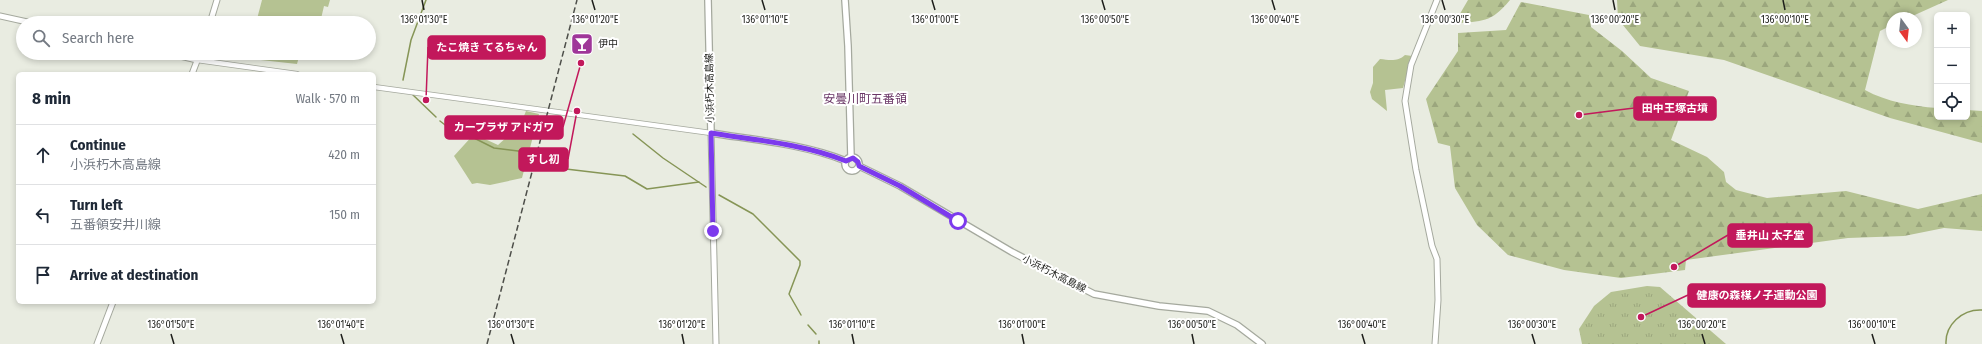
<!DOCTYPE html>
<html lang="en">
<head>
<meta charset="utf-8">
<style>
	:root { --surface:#fff; --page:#f2f2f3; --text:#1f2937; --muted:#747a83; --line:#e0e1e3 }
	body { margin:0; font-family:"Fira Sans Condensed","Noto Sans JP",sans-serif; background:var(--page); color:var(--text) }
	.controls { position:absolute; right:12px; top:12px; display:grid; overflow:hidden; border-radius:6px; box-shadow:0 2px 6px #0003 }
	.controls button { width:36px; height:36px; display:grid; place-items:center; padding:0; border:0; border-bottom:1px solid var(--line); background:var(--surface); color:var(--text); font:20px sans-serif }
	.compass { position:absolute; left:1886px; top:12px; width:36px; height:36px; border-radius:50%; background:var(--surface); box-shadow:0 2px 6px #0003; rotate:165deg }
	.stop { position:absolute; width:12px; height:12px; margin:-9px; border:3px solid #7c3aed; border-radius:50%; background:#fff }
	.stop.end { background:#7c3aed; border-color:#fff; box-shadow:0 1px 4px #0008 }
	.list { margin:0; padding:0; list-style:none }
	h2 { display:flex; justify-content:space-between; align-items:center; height:52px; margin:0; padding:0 16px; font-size:17px }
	h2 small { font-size:13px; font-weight:400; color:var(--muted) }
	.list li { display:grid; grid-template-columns:26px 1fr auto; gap:12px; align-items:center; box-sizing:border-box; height:60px; padding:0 16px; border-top:1px solid var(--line) }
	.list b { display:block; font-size:15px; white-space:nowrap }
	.list p { margin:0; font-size:13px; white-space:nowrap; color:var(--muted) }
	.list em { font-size:13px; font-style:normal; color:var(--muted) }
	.icon { flex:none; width:22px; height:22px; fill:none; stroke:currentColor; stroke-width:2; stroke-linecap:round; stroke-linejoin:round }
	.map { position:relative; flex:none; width:1982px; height:344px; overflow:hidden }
	.search { position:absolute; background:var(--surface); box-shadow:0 2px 6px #0003; left:16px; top:16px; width:360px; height:44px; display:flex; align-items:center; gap:10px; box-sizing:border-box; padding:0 14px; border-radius:22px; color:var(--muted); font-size:15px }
	.panel { position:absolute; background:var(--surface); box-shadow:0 2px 6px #0003; left:16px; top:72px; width:360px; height:232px; border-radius:6px }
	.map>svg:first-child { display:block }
	.green { fill:#b5c292 }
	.forest { fill:url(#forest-firs) }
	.park { fill:url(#park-tufts) }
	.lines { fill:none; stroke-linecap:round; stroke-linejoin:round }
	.stream { stroke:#869556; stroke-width:1.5 }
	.tertiary-casing { stroke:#a5a99e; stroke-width:6 }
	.secondary-casing { stroke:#a5a99e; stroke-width:7 }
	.primary-casing { stroke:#a5a99e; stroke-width:8 }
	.tertiary { stroke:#fff; stroke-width:4.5 }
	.secondary { stroke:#fff; stroke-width:5 }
	.primary { stroke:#fff; stroke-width:5.5 }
	.rail { stroke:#4d4e49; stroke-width:1.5; stroke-dasharray:6 3; stroke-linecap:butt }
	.route { stroke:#7c3aed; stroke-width:5 }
	.ticks { fill:none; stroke:#1d1e1a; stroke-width:1.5 }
	.labels { text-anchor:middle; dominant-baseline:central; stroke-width:4; stroke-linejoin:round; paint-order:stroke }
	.poi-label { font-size:10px; fill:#1d1e1a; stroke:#fff; text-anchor:start }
	.street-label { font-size:10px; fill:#1d1e1a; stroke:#fff }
	.quarter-label { font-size:12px; fill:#6a3666; stroke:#fff }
	.ticks-label { font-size:10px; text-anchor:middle; fill:#1d1e1a; stroke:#fff; stroke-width:4; stroke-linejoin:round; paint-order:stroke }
	.leader { fill:none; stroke:#c2185b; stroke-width:1.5 }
	.callout-dot { fill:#c2185b; stroke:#fff; stroke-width:1.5 }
	.callout { fill:#c2185b; stroke:#c2185b; stroke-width:1.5 }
	.callout-label { font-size:11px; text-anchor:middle; font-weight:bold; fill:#fff }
</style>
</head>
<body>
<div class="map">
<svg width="1982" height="344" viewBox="0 0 1982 344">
	<defs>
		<pattern id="forest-firs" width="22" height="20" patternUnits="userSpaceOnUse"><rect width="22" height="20" fill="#b5c292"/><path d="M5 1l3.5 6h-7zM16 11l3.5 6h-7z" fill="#9ba67d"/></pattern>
		<pattern id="park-tufts" width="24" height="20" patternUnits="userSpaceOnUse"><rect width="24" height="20" fill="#b5c292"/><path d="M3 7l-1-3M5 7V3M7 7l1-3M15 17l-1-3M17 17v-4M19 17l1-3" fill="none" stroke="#9ba67d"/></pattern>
	</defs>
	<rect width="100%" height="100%" fill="#e9ece1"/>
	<!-- green -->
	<g class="green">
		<polygon points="262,0 330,0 328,7 324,6 320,23 274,23 257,19"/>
		<polygon points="243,53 300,53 297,64 243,58"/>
		<path d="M 1405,55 L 1412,56 L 1403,88 L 1385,90 L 1387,111 L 1372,99 L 1370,92 L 1373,83 L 1373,67 L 1380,59 C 1389,60 1398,62 1405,55 Z"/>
		<polygon points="526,111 539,114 522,178 490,185 477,183 472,184 454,156 474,134 498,145 508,136 512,122 522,121"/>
	</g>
	<!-- forest -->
	<g class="forest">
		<path d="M 1468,0 L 1510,0 C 1490,24 1483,20 1454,24 Z"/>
		<path d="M 1617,0 L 1948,0 L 1908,18 L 1892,18 L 1892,25 L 1880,31 L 1865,90 C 1887,102 1912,106 1937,108 L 1937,117 L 1967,117 L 1967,110 L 1982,111 L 1982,143 L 1890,118 L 1724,60 L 1640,46 L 1618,19 Z"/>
		<polygon points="1521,2 1589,15 1591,27 1622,51 1651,78 1689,91 1671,140 1707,157 1724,172 1726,182 1736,190 1767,198 1846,191 1918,209 1982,194 1982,231 1944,228 1904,236 1848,238 1686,260 1685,270 1621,278 1564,270 1508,255 1477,225 1455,188 1450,146 1438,143 1426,99 1458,51 1458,33 1506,30"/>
	</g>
	<!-- park -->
	<polygon class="park" points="1647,286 1660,287 1726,344 1582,344 1579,329 1594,306 1611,292"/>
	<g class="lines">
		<!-- stream -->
		<g class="stream">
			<polyline points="403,80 411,40 426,0"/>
			<polyline points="413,95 436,117"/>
			<polyline points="440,121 449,128 468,135 494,148 526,152 531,156"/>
			<polyline points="633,134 663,158 706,187"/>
			<polyline points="541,162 549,167 625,176 647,189 699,182"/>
			<polyline points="719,195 753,214 800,261 800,265 789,294 801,315"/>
			<polyline points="808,325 816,334"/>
			<polyline points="819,344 819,341"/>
			<path d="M 1946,344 C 1945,325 1962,309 1982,310"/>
		</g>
		<!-- tertiary casing -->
		<g class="tertiary-casing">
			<g id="tertiary">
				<polyline points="197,60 297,74"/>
				<polyline points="374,87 711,133"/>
			</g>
		</g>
		<!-- secondary casing -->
		<g class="secondary-casing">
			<g id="secondary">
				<polyline points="0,16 32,23"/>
				<polyline points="210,23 217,0"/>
				<polyline points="167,53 197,60"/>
				<polyline points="192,74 200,53"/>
				<polyline points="711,133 716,344"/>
				<polyline points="97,344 113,302"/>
				<polyline points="1435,344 1438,300 1437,259 1432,246 1416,170 1405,101 1411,65 1437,0"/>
			</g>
		</g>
		<!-- primary casing -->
		<g class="primary-casing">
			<g id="primary">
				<path d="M 708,0 L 711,133 C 755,140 804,144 846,161"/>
				<polyline points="845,0 848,46 851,157"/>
				<circle cx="852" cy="164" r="7"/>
				<polyline points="859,166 900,186 1012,252 1094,294 1159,306 1208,311 1237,325 1262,344"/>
			</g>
		</g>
		<!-- tertiary -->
		<use href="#tertiary" class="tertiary"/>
		<!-- secondary -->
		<use href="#secondary" class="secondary"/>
		<!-- primary -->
		<use href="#primary" class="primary"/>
		<!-- rail -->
		<polyline class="rail" points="487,344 577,0"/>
	</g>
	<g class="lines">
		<!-- route -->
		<path class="route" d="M 713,231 L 711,133 C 755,140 804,144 846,161 L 853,158 L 858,162 L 859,166 L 900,186 L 958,221"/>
	</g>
	<!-- ticks -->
	<path class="ticks" d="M 422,0 L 424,10M 592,0 L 595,10M 762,0 L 765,10M 932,0 L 935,10M 1102,0 L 1105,10M 1272,0 L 1275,10M 1442,0 L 1445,10M 1613,0 L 1615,10M 1783,0 L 1785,10M 171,334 L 174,344M 341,334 L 344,344M 511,334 L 514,344M 682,334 L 684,344M 852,334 L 854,344M 1022,334 L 1024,344M 1192,334 L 1194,344M 1362,334 L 1365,344M 1532,334 L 1535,344M 1702,334 L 1705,344M 1872,334 L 1875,344"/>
	<!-- icons -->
	<defs>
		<g id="bar-square" transform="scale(1.15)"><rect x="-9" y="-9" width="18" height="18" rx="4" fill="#9f3699" stroke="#fff"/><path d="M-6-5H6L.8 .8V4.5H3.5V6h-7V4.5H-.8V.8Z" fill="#fff"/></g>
	</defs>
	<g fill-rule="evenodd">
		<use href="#bar-square" x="582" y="44"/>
	</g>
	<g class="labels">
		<!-- poi labels -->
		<g class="poi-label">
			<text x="598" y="44">伊中</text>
		</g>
		<!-- street labels -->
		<g class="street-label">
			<text transform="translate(710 88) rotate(-91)">小浜朽木高島線</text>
			<text transform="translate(1054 274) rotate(27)">小浜朽木高島線</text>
		</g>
		<!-- quarter labels -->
		<g class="quarter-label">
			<text x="865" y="99">安曇川町五番領</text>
		</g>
	</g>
	<g class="ticks-label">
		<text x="424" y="23">136°01'30"E</text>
		<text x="595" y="23">136°01'20"E</text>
		<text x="765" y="23">136°01'10"E</text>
		<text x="935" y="23">136°01'00"E</text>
		<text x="1105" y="23">136°00'50"E</text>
		<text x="1275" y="23">136°00'40"E</text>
		<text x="1445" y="23">136°00'30"E</text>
		<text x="1615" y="23">136°00'20"E</text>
		<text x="1785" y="23">136°00'10"E</text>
		<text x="171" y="328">136°01'50"E</text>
		<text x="341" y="328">136°01'40"E</text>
		<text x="511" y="328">136°01'30"E</text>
		<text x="682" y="328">136°01'20"E</text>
		<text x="852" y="328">136°01'10"E</text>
		<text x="1022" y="328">136°01'00"E</text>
		<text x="1192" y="328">136°00'50"E</text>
		<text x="1362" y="328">136°00'40"E</text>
		<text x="1532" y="328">136°00'30"E</text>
		<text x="1702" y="328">136°00'20"E</text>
		<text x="1872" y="328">136°00'10"E</text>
	</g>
	<!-- callouts -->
	<path class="leader" d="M426 100L428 47M1579 115L1634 108M581 63L563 127M577 111L568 159M1674 267L1728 235M1641 317L1688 295"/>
	<g class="callout-dot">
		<circle cx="426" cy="100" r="4"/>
		<circle cx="1579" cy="115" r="4"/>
		<circle cx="581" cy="63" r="4"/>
		<circle cx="577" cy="111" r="4"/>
		<circle cx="1674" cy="267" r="4"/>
		<circle cx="1641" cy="317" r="4"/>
	</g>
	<g class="callout">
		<rect x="428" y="36" width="117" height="23" rx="4"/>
		<rect x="1634" y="97" width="82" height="23" rx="4"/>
		<rect x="445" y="116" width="118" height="23" rx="4"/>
		<rect x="519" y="148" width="49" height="23" rx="4"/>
		<rect x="1728" y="224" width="84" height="23" rx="4"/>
		<rect x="1688" y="284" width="137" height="23" rx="4"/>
	</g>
	<g class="callout-label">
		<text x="487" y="51">たこ焼き てるちゃん</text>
		<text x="1675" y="112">田中王塚古墳</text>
		<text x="504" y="131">カープラザ アドガワ</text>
		<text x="543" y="163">すし初</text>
		<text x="1770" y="239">垂井山 太子堂</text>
		<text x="1757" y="299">健康の森楳ノ子運動公園</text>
	</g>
</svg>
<div class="controls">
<button>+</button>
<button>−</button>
<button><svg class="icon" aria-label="locate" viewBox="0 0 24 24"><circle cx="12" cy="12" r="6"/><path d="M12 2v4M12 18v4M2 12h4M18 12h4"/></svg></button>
</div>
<svg class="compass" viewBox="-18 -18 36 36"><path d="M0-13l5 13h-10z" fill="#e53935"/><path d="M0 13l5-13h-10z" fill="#747a83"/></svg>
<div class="stop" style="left:958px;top:221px"></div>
<div class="stop end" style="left:713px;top:231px"></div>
<div class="search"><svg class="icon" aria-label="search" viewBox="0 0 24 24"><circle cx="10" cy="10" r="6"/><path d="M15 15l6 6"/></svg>Search here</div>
<section class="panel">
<h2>8 min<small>Walk · 570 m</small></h2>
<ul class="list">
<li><svg class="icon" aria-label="ahead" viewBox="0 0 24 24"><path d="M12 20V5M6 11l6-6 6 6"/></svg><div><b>Continue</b><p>小浜朽木高島線</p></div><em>420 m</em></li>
<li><svg class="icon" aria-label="left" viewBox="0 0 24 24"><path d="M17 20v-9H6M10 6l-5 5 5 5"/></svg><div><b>Turn left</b><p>五番領安井川線</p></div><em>150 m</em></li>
<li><svg class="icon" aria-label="arrive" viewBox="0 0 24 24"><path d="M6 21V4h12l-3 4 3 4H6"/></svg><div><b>Arrive at destination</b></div></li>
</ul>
</section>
</div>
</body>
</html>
